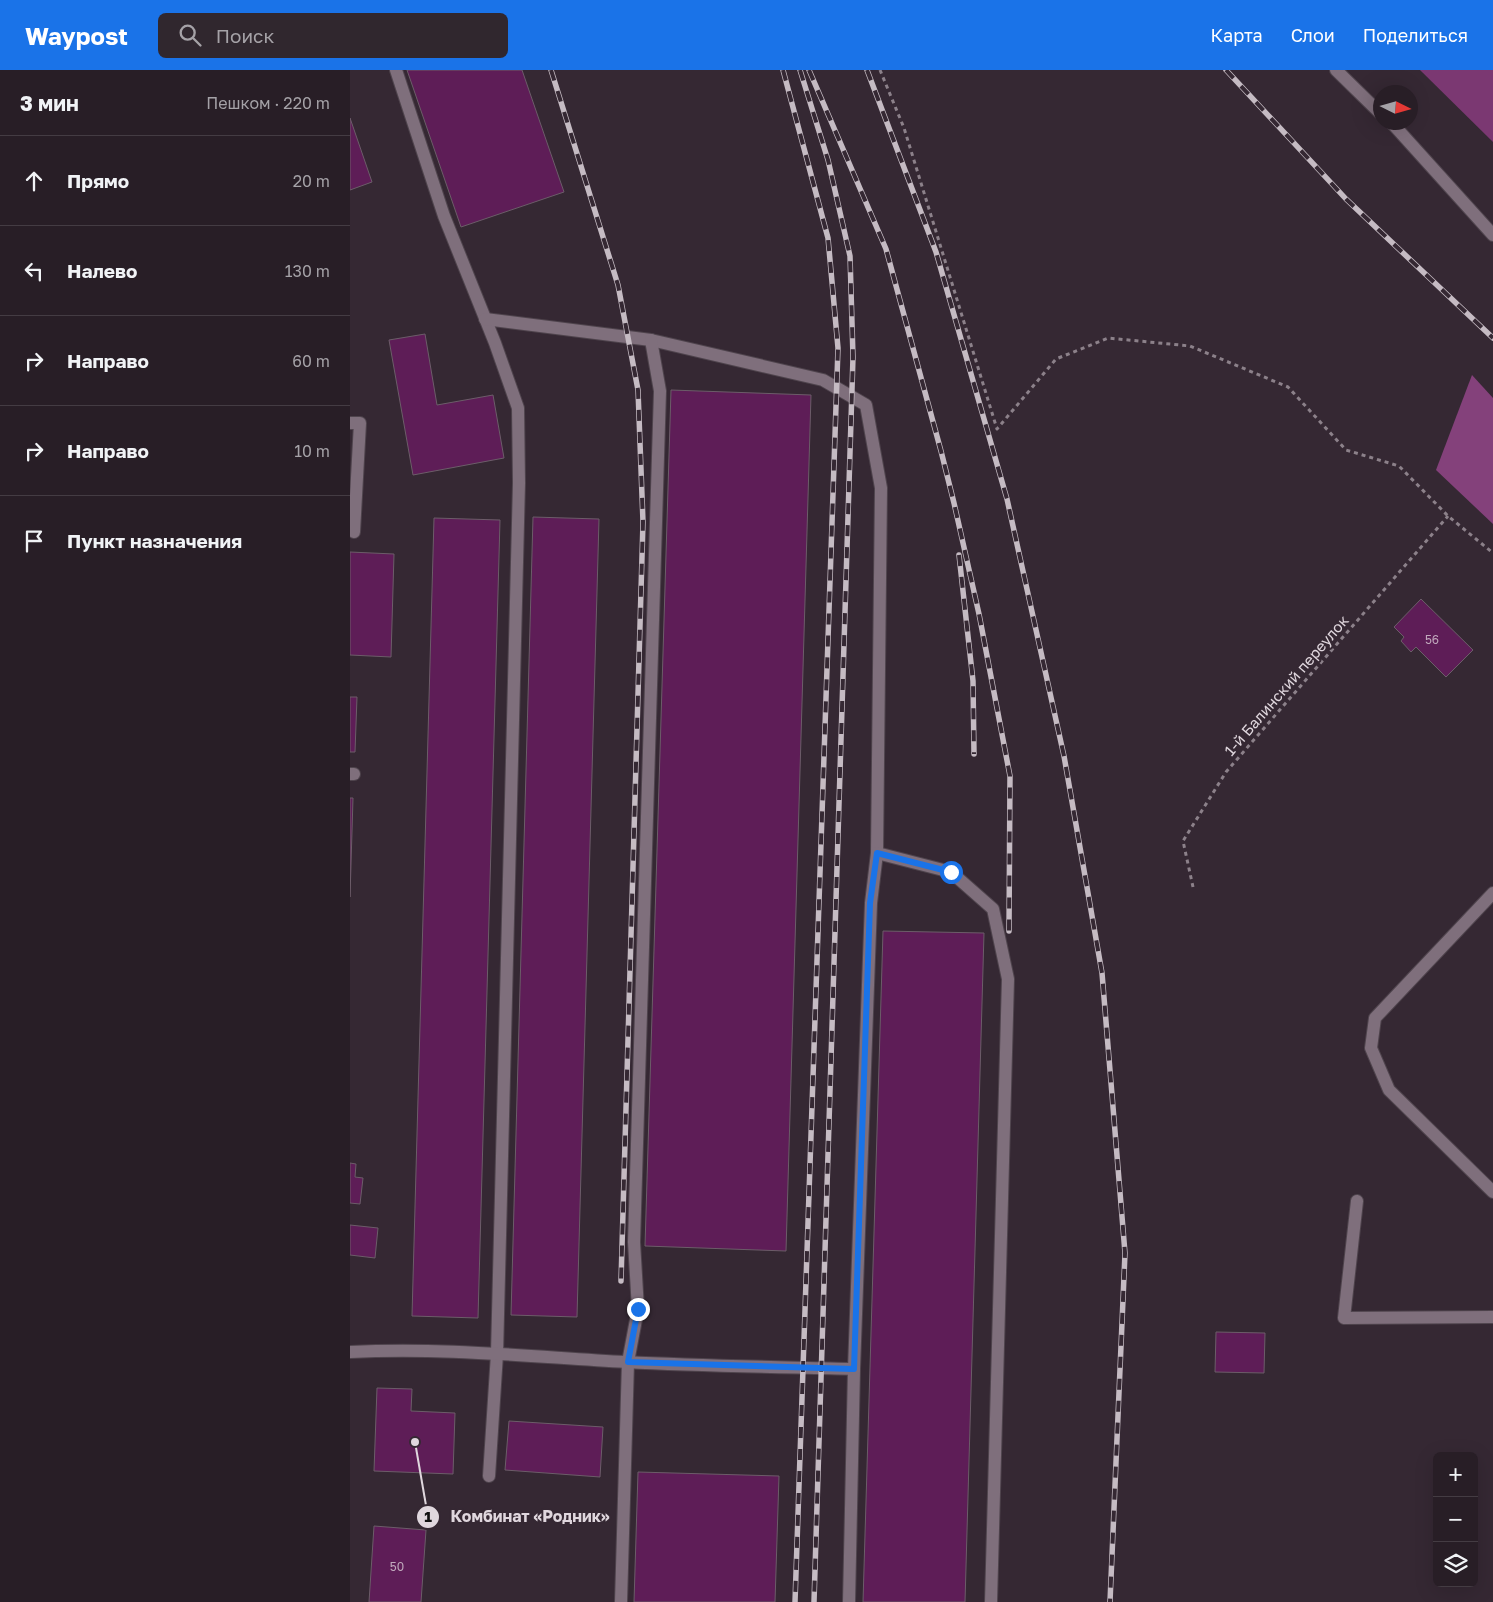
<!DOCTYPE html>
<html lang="ru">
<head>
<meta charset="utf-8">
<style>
	:root { --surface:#281e26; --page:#30272e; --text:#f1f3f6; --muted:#a5a2a7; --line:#443c43; --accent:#1a73e8 }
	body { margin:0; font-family:"Golos Text",sans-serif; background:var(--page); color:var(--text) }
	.controls { position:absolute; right:15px; bottom:15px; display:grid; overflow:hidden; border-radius:8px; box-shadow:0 5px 20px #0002 }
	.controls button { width:45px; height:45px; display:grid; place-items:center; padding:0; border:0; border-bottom:1px solid var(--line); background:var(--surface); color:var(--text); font:25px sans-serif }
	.compass { position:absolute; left:1023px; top:15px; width:45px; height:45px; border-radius:50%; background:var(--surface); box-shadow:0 5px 20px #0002; rotate:95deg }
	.stop { position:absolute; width:15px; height:15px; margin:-11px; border:4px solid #1a73e8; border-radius:50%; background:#fff }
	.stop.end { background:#1a73e8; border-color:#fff; box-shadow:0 1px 5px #0008 }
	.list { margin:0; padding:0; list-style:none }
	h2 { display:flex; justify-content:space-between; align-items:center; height:65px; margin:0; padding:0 20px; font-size:21px }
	h2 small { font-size:16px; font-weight:400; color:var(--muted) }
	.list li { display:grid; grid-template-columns:32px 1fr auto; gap:15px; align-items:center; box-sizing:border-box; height:90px; padding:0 20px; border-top:1px solid var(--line) }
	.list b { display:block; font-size:19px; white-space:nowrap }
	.list em { font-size:16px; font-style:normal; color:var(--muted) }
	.icon { flex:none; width:28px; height:28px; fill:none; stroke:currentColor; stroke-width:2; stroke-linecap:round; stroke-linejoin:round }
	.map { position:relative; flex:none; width:1143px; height:1532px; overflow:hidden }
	header { display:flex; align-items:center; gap:30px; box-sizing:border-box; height:70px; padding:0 25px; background:var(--accent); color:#fff }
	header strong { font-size:24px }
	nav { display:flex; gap:28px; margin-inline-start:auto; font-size:18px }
	.search { width:350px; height:45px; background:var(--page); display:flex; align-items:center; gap:12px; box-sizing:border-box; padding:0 18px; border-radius:8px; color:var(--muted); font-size:19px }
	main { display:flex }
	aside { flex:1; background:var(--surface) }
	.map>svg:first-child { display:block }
	.green { fill:#7b3872 }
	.forest { fill:#84417b }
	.building { fill:#5e1d57; stroke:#6c5d69 }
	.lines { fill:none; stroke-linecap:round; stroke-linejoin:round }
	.service-casing { stroke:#4f444d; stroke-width:14 }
	.minor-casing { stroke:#4f444d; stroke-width:14 }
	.path { stroke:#8c818a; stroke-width:3; stroke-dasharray:4 4; stroke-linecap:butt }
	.service { stroke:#7f6f7c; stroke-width:12 }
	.minor { stroke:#7f6f7c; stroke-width:12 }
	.rail-casing { stroke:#c5bbc3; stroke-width:5.5 }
	.rail { stroke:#352833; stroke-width:4; stroke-dasharray:11; stroke-linecap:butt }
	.route { stroke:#1a73e8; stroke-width:6 }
	.labels { text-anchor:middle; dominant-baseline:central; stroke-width:4; stroke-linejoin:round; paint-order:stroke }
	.number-label { font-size:12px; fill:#c0a8bc }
	.street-label { font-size:15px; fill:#e0d7de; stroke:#352833 }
	.leader { fill:none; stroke:#e0d7de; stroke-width:2 }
	.callout-dot { fill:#e0d7de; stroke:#352833; stroke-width:2 }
	.mark-label { font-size:15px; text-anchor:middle; font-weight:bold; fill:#111 }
	.callout-label { font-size:16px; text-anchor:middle; font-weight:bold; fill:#e0d7de; stroke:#352833; stroke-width:4; stroke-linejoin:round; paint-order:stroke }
</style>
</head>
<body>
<header>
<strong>Waypost</strong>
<div class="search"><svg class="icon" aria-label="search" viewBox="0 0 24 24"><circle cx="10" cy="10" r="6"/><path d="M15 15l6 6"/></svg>Поиск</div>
<nav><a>Карта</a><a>Слои</a><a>Поделиться</a></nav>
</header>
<main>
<aside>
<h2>3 мин<small>Пешком · 220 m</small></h2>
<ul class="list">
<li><svg class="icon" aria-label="ahead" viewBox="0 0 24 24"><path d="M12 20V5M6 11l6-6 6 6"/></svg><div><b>Прямо</b></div><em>20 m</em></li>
<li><svg class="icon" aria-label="left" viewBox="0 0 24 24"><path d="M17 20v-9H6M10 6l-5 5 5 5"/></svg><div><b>Налево</b></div><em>130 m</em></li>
<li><svg class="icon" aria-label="right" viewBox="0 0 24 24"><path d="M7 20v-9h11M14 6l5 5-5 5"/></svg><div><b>Направо</b></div><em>60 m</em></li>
<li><svg class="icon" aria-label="right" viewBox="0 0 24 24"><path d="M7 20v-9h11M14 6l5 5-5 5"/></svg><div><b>Направо</b></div><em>10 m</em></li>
<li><svg class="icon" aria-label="arrive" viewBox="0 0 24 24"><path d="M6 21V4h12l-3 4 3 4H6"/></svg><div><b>Пункт назначения</b></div></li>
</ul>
</aside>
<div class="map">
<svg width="1143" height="1532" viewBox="0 0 1143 1532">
	<rect width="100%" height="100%" fill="#352833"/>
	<!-- green -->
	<polygon class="green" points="1070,0 1143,0 1143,72"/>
	<!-- forest -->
	<polygon class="forest" points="1122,305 1143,328 1143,454 1086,400"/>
	<!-- building -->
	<g class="building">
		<polygon points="57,0 172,0 214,122 111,157"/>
		<polygon points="0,48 22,112 0,120"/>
		<polygon points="75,264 87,335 143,325 154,388 63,405 39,270"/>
		<polygon points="321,320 461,325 436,1181 295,1176"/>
		<polygon points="183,447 249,449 227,1247 161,1245"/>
		<polygon points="84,448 150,450 128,1248 62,1246"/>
		<polygon points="0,482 44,484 41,587 0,585"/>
		<polygon points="1071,529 1123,580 1096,607 1066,577 1061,582 1051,571 1054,567 1044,557"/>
		<polygon points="0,627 7,627 5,682 0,682"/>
		<polygon points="0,728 3,728 0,827"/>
		<polygon points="533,861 634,863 615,1532 513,1532"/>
		<polygon points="0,1093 6,1094 5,1107 13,1108 10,1134 0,1133"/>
		<polygon points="0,1155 28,1158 25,1188 0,1185"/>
		<polygon points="866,1262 915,1263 914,1303 865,1302"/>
		<polygon points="27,1318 62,1319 61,1341 105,1343 103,1404 24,1401"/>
		<polygon points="159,1351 253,1357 250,1407 155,1400"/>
		<polygon points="288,1402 429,1406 425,1532 284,1532"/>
		<polygon points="24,1456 76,1460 71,1532 19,1532"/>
	</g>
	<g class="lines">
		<!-- service casing -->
		<g class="service-casing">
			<g id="service">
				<polyline points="46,0 94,146 145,273 168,338 169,413 147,1284 139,1406"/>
				<polyline points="986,0 1030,43"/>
				<polyline points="1041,52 1143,165"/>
				<polyline points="135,249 301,270 473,310 516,335 531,418 527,783 521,833 504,1299 499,1532"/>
				<polyline points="0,353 10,353 4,462"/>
				<polyline points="0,704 4,704"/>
				<polyline points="527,783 601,802 643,839 658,909 641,1532"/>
				<path d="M 0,1282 C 92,1277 184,1287 276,1292 C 352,1296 428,1297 504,1299"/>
				<polyline points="271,1532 278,1292 288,1239 284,1172 310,321 301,270"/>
			</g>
		</g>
		<!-- minor casing -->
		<g class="minor-casing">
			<g id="minor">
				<polyline points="1143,823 1025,948 1021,978 1039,1020 1143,1122"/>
				<polyline points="1007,1131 994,1248 1143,1247"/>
			</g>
		</g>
		<!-- path -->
		<g class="path">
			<polyline points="530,0 554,58 647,359 706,289 758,268 840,276 938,317 996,380 1049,396 1098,446 1143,483"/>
			<polyline points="843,817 833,771 876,702 1098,446"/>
		</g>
		<!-- service -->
		<use href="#service" class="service"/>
		<!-- minor -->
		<use href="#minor" class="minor"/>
		<!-- rail casing -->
		<g class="rail-casing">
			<g id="rail">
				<polyline points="201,0 268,215 288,320 293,452 271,1211"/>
				<polyline points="433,0 478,168 488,278 445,1532"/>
				<polyline points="450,0 478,90 500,186 503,287 464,1532"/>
				<polyline points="459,0 536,179 591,381 604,433 629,544 660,706 659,861"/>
				<polyline points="517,0 586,182 657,429 714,686 752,903 775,1183 760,1532"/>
				<polyline points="876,0 996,129 1143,268"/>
				<polyline points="609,485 623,611 624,684"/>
			</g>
		</g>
		<!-- rail -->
		<use href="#rail" class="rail"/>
	</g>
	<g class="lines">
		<!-- route -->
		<polyline class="route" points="288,1239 278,1292 504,1299 520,833 527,783 601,802"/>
	</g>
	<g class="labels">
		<!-- number labels -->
		<g class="number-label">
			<text x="1082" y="569">56</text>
			<text x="47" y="1496">50</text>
		</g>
		<!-- street labels -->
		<g class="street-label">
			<text transform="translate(936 615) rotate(-49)">1-й Балинский переулок</text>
		</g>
	</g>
	<!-- callouts -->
	<path class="leader" d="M65 1372L78 1447"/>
	<g class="callout-dot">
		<circle cx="65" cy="1372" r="5"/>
		<circle cx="78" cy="1447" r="12"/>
	</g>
	<g class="mark-label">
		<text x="78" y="1452">1</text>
	</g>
	<g class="callout-label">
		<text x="180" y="1452">Комбинат «Родник»</text>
	</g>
</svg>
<div class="controls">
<button>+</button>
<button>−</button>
<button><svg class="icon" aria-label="layers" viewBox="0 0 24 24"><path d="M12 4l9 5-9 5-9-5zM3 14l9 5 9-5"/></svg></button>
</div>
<svg class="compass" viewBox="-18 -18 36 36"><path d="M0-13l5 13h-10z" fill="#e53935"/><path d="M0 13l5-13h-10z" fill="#a5a2a7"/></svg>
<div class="stop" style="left:601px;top:802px"></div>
<div class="stop end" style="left:288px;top:1239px"></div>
</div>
</main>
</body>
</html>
